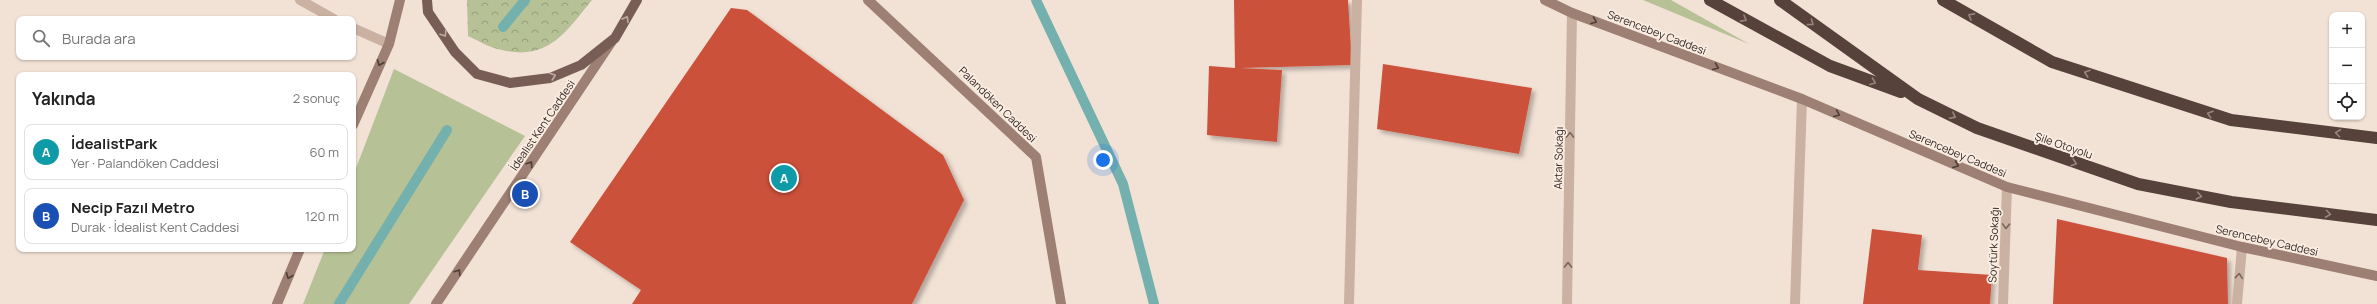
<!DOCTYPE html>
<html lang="tr">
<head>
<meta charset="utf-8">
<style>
	:root { --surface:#fff; --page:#f6f6f6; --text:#222; --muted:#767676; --line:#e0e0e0; --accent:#2563eb }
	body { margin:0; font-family:Manrope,sans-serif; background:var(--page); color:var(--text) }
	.controls { position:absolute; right:12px; top:12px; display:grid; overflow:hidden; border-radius:8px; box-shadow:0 1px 3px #0004 }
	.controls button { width:36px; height:36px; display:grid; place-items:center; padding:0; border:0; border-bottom:1px solid var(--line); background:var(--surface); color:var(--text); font:20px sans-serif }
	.you { position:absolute; left:1103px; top:160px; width:14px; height:14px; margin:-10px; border:3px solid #fff; border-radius:50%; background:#1a73e8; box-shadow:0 0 0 6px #1a73e833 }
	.badge { display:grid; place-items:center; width:26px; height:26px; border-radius:50%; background:var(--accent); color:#fff; font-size:13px; font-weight:700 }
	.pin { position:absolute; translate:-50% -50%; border:2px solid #fff; box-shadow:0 1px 4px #0006 }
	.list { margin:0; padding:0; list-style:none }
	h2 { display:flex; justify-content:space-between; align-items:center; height:52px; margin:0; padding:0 16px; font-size:17px }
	h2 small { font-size:13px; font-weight:400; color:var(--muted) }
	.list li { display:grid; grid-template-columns:26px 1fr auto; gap:12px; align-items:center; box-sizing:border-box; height:56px; margin:0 8px 8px; padding:0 8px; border:1px solid var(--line); border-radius:8px }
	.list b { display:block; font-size:15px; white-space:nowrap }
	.list p { margin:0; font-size:13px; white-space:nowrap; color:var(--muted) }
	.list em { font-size:13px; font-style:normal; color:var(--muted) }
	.icon { flex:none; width:22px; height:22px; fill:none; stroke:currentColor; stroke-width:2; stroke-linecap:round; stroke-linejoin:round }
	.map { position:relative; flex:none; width:2377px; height:304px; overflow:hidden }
	.search { position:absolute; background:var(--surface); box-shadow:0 1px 3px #0004; left:16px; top:16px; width:340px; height:44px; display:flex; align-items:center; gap:10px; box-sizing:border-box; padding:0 14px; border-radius:8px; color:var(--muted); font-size:15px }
	.panel { position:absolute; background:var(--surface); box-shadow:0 1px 3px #0004; left:16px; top:72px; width:340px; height:180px; border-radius:8px }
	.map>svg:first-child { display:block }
	.green { fill:#b6c196 }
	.park { fill:url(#park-crowns) }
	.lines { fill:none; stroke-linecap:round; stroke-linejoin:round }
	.stream { stroke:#74b0ad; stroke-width:10 }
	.building { fill:#cc513a; filter:url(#shadow) }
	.lane { stroke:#cab1a2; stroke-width:10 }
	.street { stroke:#cab1a2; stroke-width:10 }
	.secondary { stroke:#9d7f73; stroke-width:10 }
	.primary { stroke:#775d55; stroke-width:10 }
	.highway { stroke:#56413b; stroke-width:12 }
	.oneway { stroke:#98867e }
	.oneway2 { stroke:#bfaca3 }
	.oneway3 { stroke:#4e3e38 }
	.oneway4 { stroke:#78665d }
	.labels { text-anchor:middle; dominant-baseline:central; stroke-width:3.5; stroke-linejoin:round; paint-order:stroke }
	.street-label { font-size:11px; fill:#342825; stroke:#faede2 }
</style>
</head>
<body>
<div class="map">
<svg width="2377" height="304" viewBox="0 0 2377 304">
	<defs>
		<pattern id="park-crowns" width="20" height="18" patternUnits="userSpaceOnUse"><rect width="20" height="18" fill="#b6c196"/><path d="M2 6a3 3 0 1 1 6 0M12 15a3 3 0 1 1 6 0" fill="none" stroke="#959d7a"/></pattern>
		<filter id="shadow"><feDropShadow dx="3.5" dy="3.5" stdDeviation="2" flood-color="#0004"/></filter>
	</defs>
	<rect width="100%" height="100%" fill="#f2e2d6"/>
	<!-- green -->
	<g class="green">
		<polygon points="1643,0 1671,0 1749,44"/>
		<polygon points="394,69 525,136 409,304 303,304 325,249 353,249 353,176"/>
	</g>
	<!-- park -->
	<path class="park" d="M 467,0 L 592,0 C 566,32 548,61 502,50 C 490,48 479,41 468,36 Z"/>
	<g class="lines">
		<!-- stream -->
		<g class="stream">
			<polyline points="1036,0 1123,184 1154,304"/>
			<polyline points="503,27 525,0"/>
			<polyline points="339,304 447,130"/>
		</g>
	</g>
	<!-- building -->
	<g class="building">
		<polygon points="1234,0 1348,0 1352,65 1240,68 1282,70 1277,142 1207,135 1209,66 1235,68"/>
		<polygon points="731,8 747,10 943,155 964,200 912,304 632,304 641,290 570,242"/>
		<polygon points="1383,64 1532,88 1519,154 1377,129"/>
		<polygon points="2057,219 2227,258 2228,304 2053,304"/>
		<polygon points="1872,229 1922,235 1918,270 1992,275 1990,304 1863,304"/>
	</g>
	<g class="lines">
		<!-- lane -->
		<g class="lane">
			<polyline points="300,0 334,19"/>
			<polyline points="353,28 389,44"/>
			<polyline points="1349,304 1357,0"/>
		</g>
		<!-- street -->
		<g class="street">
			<polyline points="1567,304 1572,13"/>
			<polyline points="1795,304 1802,99"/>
			<polyline points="2003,304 2007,187"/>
			<polyline points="2237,304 2242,247"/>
		</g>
		<!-- secondary -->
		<g class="secondary">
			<polyline points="868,0 1036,157 1061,304"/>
			<polyline points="1545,0 1572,13 1802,99 2007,187 2242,247 2377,276"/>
			<polyline points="353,125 389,44 400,0"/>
			<polyline points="277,304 300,249"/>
			<polyline points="436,304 612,41"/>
		</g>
		<!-- primary -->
		<polyline class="primary" points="427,0 428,12 455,52 477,74 510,83 550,78 581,65 615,38 637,0"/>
		<!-- highway -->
		<g class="highway">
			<polyline points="1710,0 1830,66 1901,92"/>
			<polyline points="1780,0 1918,99 1977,128 2138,184 2231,202 2377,220"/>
			<polyline points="1943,0 2052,62 2231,120 2377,138"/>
		</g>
	</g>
	<!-- one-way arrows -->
	<defs><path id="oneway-chevron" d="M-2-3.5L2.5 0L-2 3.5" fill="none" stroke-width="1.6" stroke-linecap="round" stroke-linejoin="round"/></defs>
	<g class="oneway">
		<use href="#oneway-chevron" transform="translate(1971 16) rotate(-151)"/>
		<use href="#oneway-chevron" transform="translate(1744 19) rotate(29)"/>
		<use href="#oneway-chevron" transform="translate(1811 23) rotate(36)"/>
		<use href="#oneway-chevron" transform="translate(2087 73) rotate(-162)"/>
		<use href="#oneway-chevron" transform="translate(1873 82) rotate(21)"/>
		<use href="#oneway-chevron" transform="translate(2210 114) rotate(-162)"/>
		<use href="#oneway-chevron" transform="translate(1953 116) rotate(27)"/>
		<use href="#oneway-chevron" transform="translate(2338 133) rotate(-173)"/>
		<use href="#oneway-chevron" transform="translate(2074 163) rotate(18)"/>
		<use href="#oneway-chevron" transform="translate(2199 196) rotate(11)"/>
		<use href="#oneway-chevron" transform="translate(2328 214) rotate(7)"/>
	</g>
	<g class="oneway2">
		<use href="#oneway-chevron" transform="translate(626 19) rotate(-59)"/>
		<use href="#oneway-chevron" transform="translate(444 34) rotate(56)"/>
		<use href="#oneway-chevron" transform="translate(553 76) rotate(-19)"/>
	</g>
	<g class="oneway3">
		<use href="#oneway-chevron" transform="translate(1594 21) rotate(21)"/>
		<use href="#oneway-chevron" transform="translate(380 63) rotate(113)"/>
		<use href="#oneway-chevron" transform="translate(1716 67) rotate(21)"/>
		<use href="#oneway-chevron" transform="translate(1837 114) rotate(23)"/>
		<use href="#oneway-chevron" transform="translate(530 164) rotate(-56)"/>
		<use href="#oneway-chevron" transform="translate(1956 165) rotate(23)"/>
		<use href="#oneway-chevron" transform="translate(458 272) rotate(-56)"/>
		<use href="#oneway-chevron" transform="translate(289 276) rotate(112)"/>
	</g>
	<g class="oneway4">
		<use href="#oneway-chevron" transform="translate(1570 135) rotate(-89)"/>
		<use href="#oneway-chevron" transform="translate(2006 226) rotate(92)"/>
		<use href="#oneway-chevron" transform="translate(1568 265) rotate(-89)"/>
		<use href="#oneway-chevron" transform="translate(2239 276) rotate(-84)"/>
	</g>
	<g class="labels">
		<!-- street labels -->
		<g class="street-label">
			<text transform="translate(1657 32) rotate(21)">Serencebey Caddesi</text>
			<text transform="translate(998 104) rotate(44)">Palandöken Caddesi</text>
			<text transform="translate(542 125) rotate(-56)">İdealist Kent Caddesi</text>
			<text transform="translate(2064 145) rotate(19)">Şile Otoyolu</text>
			<text transform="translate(1958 153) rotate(23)">Serencebey Caddesi</text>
			<text transform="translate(1558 158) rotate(-89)">Aktar Sokağı</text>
			<text transform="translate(2267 240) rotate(13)">Serencebey Caddesi</text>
			<text transform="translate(1993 245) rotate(-88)">Soytürk Sokağı</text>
		</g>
	</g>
</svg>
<div class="controls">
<button>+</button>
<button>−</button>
<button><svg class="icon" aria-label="locate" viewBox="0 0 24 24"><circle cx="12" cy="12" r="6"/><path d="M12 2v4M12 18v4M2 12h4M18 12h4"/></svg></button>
</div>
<div class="you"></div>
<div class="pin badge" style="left:784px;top:178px;background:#0f9aa8">A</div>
<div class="pin badge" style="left:525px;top:194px;background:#1a4fb4">B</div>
<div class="search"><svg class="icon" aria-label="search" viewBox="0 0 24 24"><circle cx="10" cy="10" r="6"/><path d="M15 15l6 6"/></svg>Burada ara</div>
<section class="panel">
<h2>Yakında<small>2 sonuç</small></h2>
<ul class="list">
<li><span class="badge" style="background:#0f9aa8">A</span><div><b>İdealistPark</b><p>Yer · Palandöken Caddesi</p></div><em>60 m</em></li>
<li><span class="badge" style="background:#1a4fb4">B</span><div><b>Necip Fazıl Metro</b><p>Durak · İdealist Kent Caddesi</p></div><em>120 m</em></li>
</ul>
</section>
</div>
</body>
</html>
